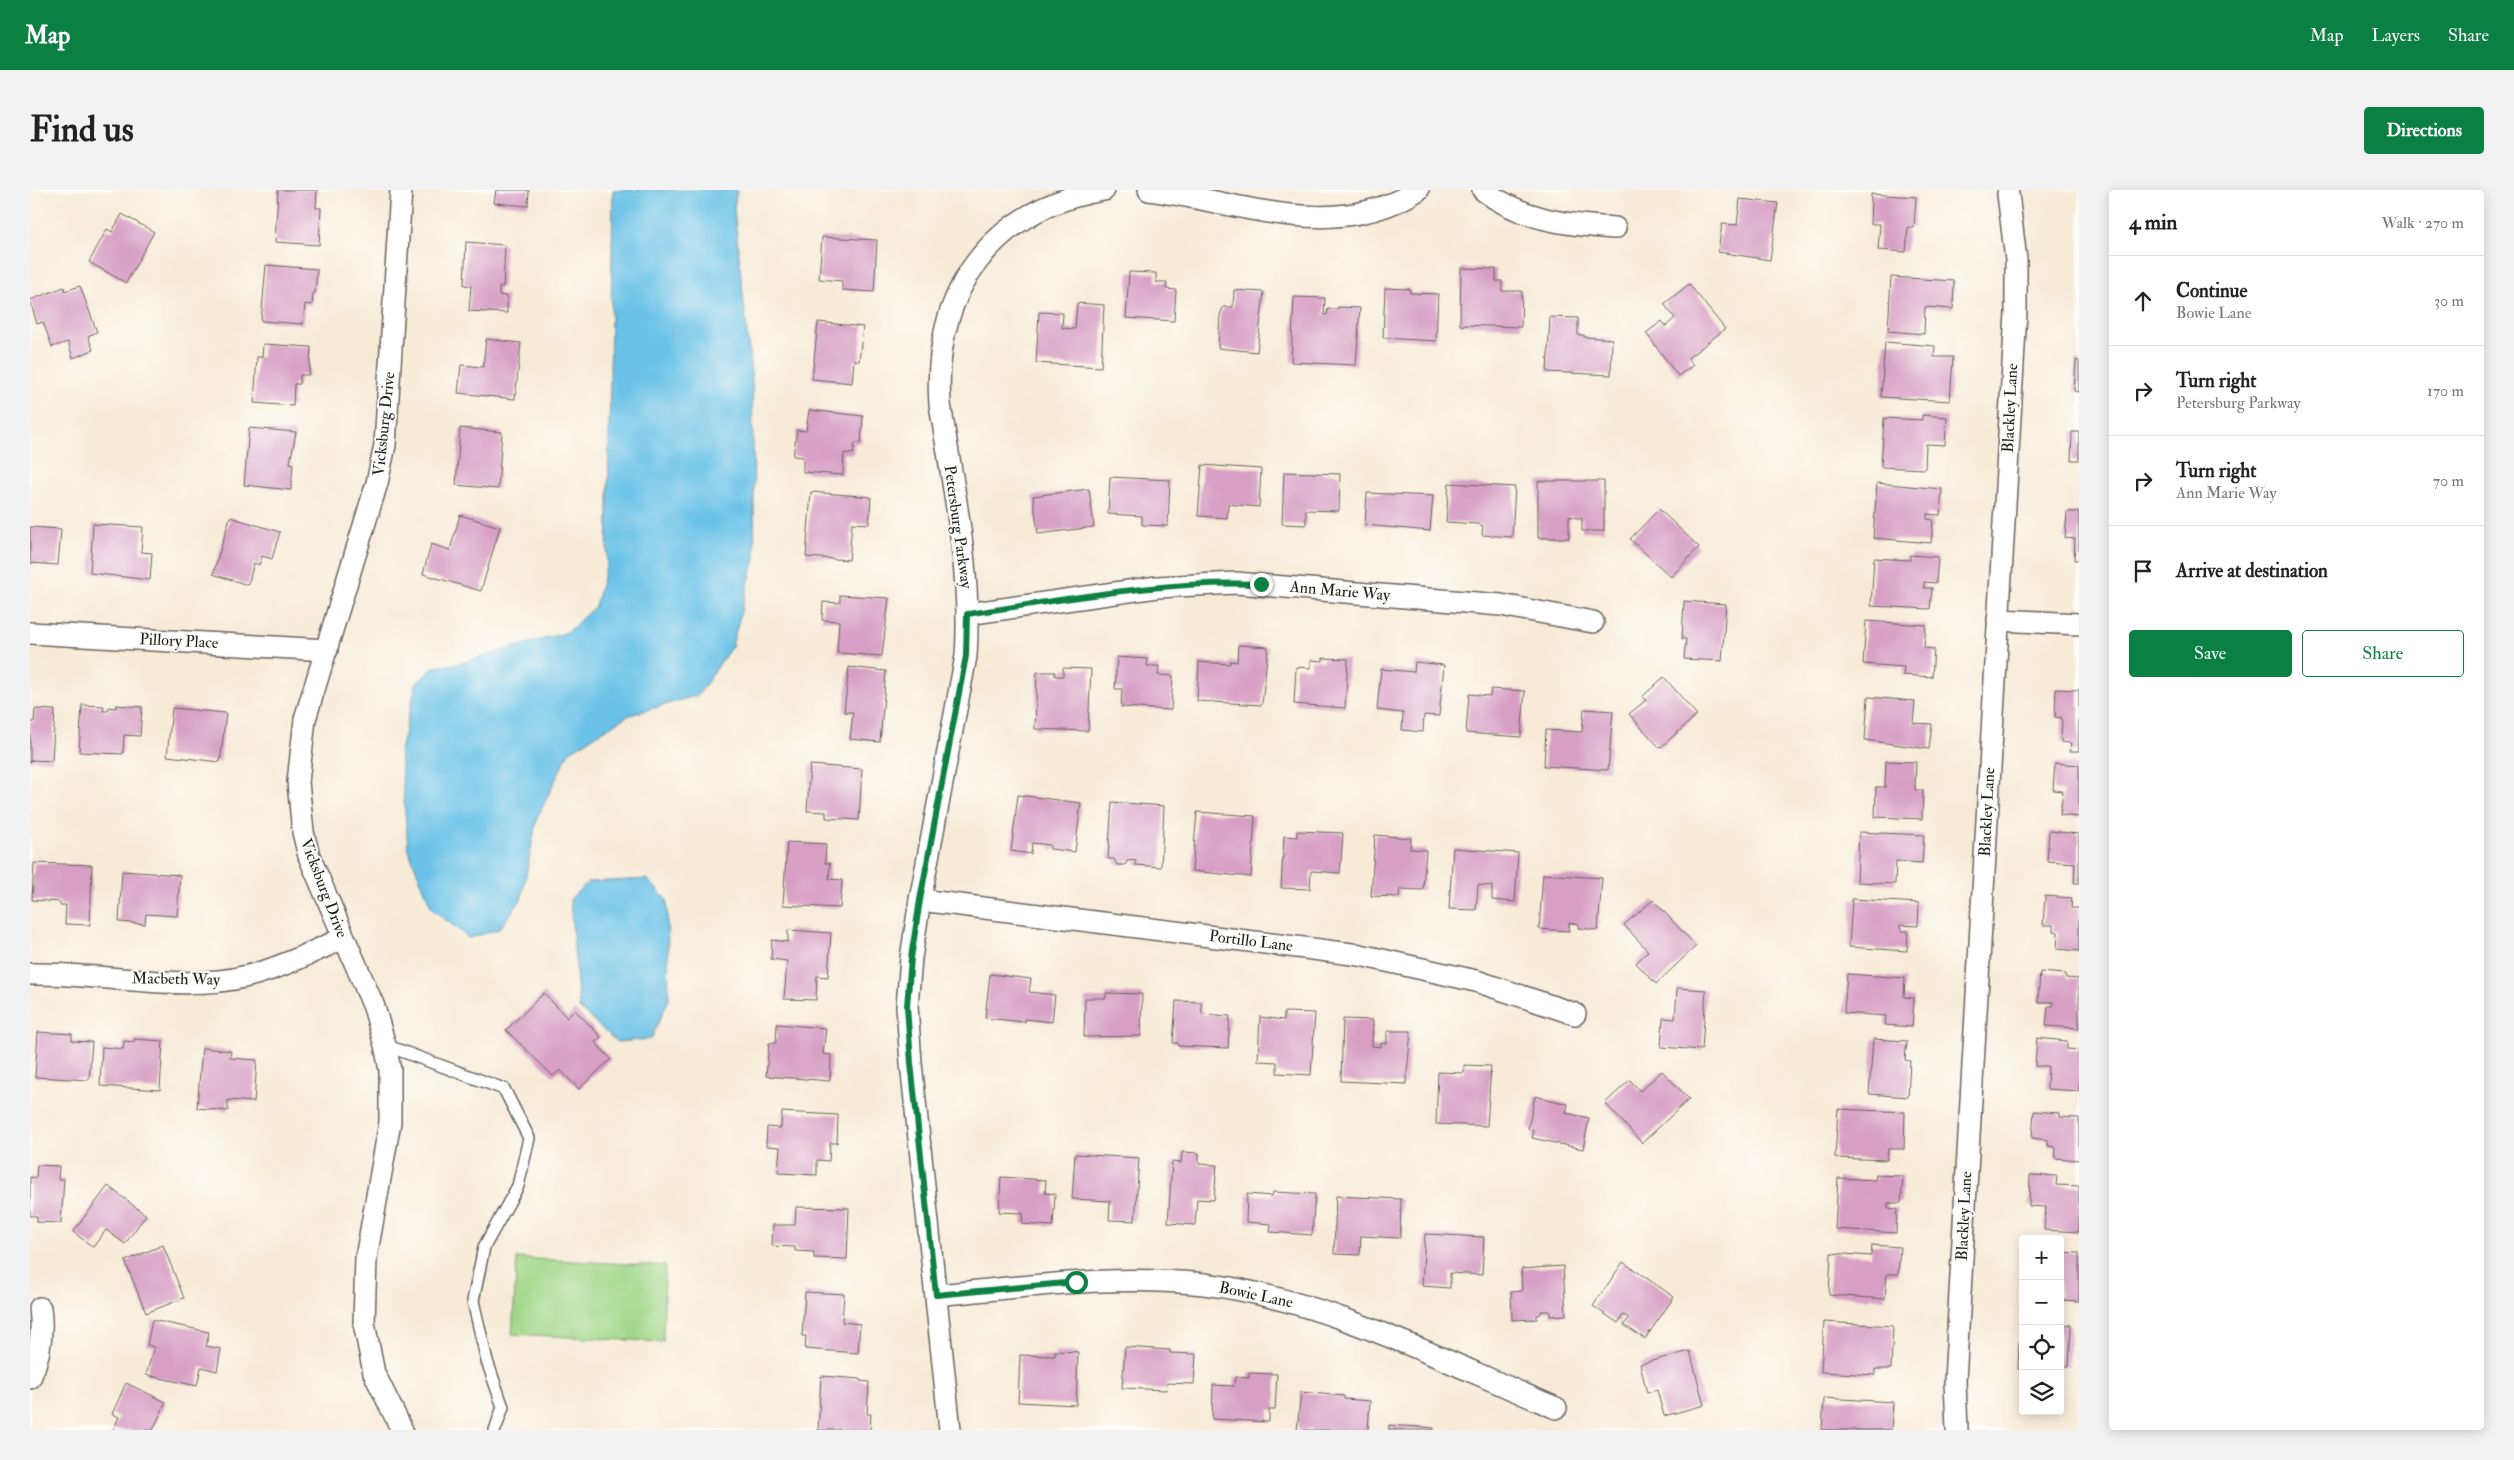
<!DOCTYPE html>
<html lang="en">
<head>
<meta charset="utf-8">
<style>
	:root { --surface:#fff; --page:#f2f2f2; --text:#222; --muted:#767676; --line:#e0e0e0; --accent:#0b8043 }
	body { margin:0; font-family:"IM FELL Double Pica",serif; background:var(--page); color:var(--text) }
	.controls { position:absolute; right:15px; bottom:15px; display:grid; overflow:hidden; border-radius:5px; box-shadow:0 2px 12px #0003 }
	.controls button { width:45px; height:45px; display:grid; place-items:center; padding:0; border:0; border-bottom:1px solid var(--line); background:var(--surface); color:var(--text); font:25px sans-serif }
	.stop { position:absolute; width:15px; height:15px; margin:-11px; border:4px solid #0b8043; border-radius:50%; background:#fff }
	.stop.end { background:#0b8043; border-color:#fff; box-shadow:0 1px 5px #0008 }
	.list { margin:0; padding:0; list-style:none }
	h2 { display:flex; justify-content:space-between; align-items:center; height:65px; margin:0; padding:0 20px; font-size:21px }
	h2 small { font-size:16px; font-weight:400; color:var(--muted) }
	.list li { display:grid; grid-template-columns:32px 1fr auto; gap:15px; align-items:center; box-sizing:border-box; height:90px; padding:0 20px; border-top:1px solid var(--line) }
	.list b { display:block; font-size:19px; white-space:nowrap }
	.list p { margin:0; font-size:16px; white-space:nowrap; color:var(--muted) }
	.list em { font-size:16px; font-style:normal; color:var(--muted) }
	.actions { display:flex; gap:10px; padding:15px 20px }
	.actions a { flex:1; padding:11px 0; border:1px solid var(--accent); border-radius:5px; text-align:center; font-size:18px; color:var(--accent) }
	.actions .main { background:var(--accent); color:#fff }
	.icon { flex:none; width:28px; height:28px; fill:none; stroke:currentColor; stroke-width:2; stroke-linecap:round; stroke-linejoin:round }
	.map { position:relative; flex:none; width:2049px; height:1240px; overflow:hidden; border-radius:5px }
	header { display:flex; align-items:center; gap:30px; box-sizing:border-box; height:70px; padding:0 25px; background:var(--accent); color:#fff }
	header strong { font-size:24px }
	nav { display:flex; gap:28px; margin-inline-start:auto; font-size:18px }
	.intro { display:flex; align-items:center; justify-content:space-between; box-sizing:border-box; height:120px; padding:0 30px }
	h1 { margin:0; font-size:35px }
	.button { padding:12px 22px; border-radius:5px; background:var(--accent); color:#fff; font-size:18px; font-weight:700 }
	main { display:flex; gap:30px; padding:0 30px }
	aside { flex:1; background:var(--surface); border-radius:5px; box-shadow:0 2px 12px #0003 }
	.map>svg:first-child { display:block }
	.green { fill:#a1d789; stroke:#5e7a52 }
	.water { fill:#6bc2e8; stroke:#446f82 }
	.building { fill:#d79fc4 }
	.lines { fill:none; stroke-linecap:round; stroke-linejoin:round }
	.lane-casing { stroke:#69645e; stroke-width:14 }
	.street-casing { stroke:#69645e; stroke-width:24 }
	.lane { stroke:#fff; stroke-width:11 }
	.street { stroke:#fff; stroke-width:21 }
	.route { stroke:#0b8043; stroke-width:6 }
	.labels { text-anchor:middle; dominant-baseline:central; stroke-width:4; stroke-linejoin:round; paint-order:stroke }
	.street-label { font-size:16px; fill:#1c1c1c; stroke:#fdfcf7 }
</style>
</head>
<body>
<header>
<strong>Map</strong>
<nav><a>Map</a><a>Layers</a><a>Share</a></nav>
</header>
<div class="intro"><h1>Find us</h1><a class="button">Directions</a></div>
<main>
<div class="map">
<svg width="2049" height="1240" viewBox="0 0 2049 1240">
	<rect width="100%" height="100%" fill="#fdfcf7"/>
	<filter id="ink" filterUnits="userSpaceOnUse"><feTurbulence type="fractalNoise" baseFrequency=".02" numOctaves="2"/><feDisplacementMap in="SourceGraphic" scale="10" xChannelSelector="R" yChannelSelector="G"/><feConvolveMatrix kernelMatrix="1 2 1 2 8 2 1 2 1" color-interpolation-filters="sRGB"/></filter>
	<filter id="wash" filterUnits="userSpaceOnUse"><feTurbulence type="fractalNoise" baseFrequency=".0096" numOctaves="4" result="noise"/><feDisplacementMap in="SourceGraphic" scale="20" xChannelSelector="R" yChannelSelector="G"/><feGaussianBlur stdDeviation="1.12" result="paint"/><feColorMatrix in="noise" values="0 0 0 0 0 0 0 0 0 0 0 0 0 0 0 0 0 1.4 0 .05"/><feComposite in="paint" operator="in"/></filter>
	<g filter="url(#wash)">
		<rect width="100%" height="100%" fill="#f7ebd8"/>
		<!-- green -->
		<polygon class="green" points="487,1068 635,1076 633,1152 482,1144"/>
		<!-- water -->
		<g class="water">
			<polygon points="583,0 707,0 704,18 722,192 725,368 702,456 668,505 597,526 539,562 507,628 491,710 469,739 439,748 402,719 378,659 370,561 386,494 404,477 427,474 538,442 565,416 577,373"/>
			<polygon points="617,689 637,710 639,809 621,849 587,852 549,818 540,709 558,692"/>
		</g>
		<g id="blocks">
			<!-- building -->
			<g class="building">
				<polygon points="248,0 287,0 286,18 291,18 289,55 245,52"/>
				<polygon points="466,0 499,0 498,16 464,13"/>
				<polygon points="1841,4 1886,7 1884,38 1878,37 1876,62 1848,60 1850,34 1840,34"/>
				<polygon points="1710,9 1748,13 1740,70 1688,62 1692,34 1707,35"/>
				<polygon points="92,24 124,42 96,93 59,72 77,39 82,42"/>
				<polygon points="792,47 847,50 844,102 812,100 812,91 789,89"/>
				<polygon points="436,52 475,55 473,97 469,97 469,105 477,106 477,123 439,121 441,96 434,95"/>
				<polygon points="236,75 287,79 285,103 283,103 282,115 275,114 273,134 231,131"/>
				<polygon points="1431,78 1466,79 1466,91 1472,91 1472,101 1492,101 1491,137 1430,135"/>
				<polygon points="1099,82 1126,83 1126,92 1137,92 1136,99 1146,100 1144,131 1096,128"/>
				<polygon points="1861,87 1924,91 1923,119 1895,117 1894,144 1858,141"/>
				<polygon points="1659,94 1695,139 1658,168 1663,175 1648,186 1616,143 1632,131 1636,136 1645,128 1634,114"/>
				<polygon points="50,96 67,142 58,146 63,160 43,168 38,152 22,157 13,132 7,134 0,110 34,97 35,101"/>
				<polygon points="1355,98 1380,99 1380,103 1408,104 1406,151 1353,148"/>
				<polygon points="1204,100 1234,102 1227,162 1188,158 1190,125 1193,117 1203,117"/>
				<polygon points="1264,107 1295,108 1294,125 1297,125 1298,119 1308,119 1308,117 1330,118 1326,175 1261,172"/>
				<polygon points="1047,113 1074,115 1071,177 1006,173 1009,122 1033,123 1032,138 1045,139"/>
				<polygon points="1520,127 1548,128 1548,145 1554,145 1554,147 1582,149 1581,185 1517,182"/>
				<polygon points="788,132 833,137 829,171 824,170 822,193 782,189"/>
				<polygon points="456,149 491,153 485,209 428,203 431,175 453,177"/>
				<polygon points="1855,152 1905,156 1904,167 1923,167 1920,211 1851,207"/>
				<polygon points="233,154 281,157 279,185 270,185 270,194 264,194 263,216 224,213 227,167 232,167"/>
				<polygon points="2046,170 2049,171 2049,202 2044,201"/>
				<polygon points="779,220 833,226 831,253 825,253 823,264 814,263 813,285 773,282 773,267 763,266 767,240 776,241"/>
				<polygon points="1892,225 1917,227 1915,255 1896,254 1895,279 1851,277 1854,228 1892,230"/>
				<polygon points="219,238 266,242 260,273 263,274 261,300 214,295"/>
				<polygon points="430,238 472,242 468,299 426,295"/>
				<polygon points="2042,242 2049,242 2049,270 2041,270"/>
				<polygon points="1172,275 1231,279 1229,317 1198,314 1197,328 1168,326"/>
				<polygon points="1254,282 1310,284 1309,321 1276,320 1276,335 1252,334"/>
				<polygon points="1080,287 1140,290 1138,336 1112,335 1112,326 1078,324"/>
				<polygon points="1508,291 1574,291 1574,341 1552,341 1552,329 1539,326 1539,348 1508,348"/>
				<polygon points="1419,293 1485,297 1482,347 1452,345 1453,336 1448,334 1416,332"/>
				<polygon points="1847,293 1912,299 1910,325 1897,324 1897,329 1903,330 1901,353 1843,348"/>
				<polygon points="1059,299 1064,337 1008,344 1003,306"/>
				<polygon points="781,302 841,307 839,334 822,333 819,370 776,367"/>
				<polygon points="1337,303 1403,306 1400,341 1335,335"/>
				<polygon points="1629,319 1669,357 1641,387 1600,349"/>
				<polygon points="2037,322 2049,322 2049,370 2044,370 2045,349 2035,348"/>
				<polygon points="430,325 470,337 451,401 393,384 401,354 420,360"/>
				<polygon points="200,327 250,342 242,369 232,366 229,375 224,373 218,395 183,384"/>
				<polygon points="63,334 113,337 111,362 122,363 120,390 60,383"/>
				<polygon points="0,337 31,339 28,375 0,373"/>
				<polygon points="1880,365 1908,367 1906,393 1894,392 1894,398 1902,398 1900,419 1841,416 1844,368 1880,370"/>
				<polygon points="810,405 859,408 852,466 807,463 809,431 792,430 793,412 810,413"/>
				<polygon points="1654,411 1696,414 1692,471 1654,469 1656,449 1652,449"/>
				<polygon points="1836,431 1896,435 1894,458 1904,459 1902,487 1873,485 1874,477 1833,474"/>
				<polygon points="1208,455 1238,457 1232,515 1167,511 1169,472 1200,474 1200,471 1207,472"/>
				<polygon points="1087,467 1118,469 1117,476 1129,476 1128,485 1143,486 1141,520 1091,517 1092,499 1085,499"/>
				<polygon points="1293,468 1318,469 1315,518 1264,514 1266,477 1281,478 1281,470 1293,471"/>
				<polygon points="1385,472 1414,475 1409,526 1394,525 1393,542 1372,540 1373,523 1347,520 1351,479 1384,482"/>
				<polygon points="819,477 856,481 850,552 820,549 823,522 814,522"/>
				<polygon points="1033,478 1061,479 1058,541 1005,539 1007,482 1025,482 1025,486 1033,486"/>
				<polygon points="1634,487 1667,525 1630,558 1599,524 1616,510 1612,507"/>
				<polygon points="1461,499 1495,501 1491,547 1436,543 1439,504 1460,506"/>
				<polygon points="2026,499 2049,500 2049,561 2040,561 2041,553 2031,552 2032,528 2025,527"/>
				<polygon points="1838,507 1885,511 1883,533 1902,534 1899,559 1835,550"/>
				<polygon points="52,515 74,516 73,521 78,521 79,517 86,518 86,515 112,517 110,546 94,545 93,564 49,562"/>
				<polygon points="142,518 196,523 190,572 137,566"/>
				<polygon points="5,519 25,520 22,571 2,570 0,572 0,532 4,532"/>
				<polygon points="1554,519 1583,521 1578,580 1514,576 1516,540 1552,542"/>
				<polygon points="1856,571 1886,572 1885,600 1893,600 1892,629 1845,627 1846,597 1855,597"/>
				<polygon points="2025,573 2049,575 2049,627 2030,625 2033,601 2023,600"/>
				<polygon points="780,575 832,579 829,630 796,628 796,622 777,621"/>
				<polygon points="988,605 1051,613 1045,662 1020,659 1020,655 1002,653 1001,664 981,661"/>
				<polygon points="1082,612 1134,616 1131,677 1105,675 1106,671 1098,670 1095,675 1087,675 1084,669 1078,669"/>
				<polygon points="1167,622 1225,626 1221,687 1162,681"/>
				<polygon points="1267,641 1313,643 1310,683 1281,681 1280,699 1251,698 1254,646 1267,647"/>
				<polygon points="2019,641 2049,644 2049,693 2044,693 2045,673 2017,671"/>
				<polygon points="1829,642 1894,645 1892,673 1866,671 1865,694 1827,692"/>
				<polygon points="1345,645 1381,648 1380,659 1396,660 1393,700 1370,699 1369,707 1341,706"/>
				<polygon points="757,652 796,654 795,673 800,673 799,689 812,690 810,718 753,715"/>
				<polygon points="1423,658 1488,663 1485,712 1462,710 1462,696 1448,695 1446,720 1419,719"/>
				<polygon points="4,673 62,675 60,735 35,734 36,715 30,715 30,712 2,710"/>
				<polygon points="92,681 150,685 147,726 116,724 115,734 89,732"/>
				<polygon points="1513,684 1572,688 1568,740 1548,738 1548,734 1539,733 1539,741 1509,739"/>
				<polygon points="2015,706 2042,708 2041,718 2049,718 2049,761 2027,759 2028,742 2023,741 2023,735 2013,735"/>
				<polygon points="1822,709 1889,713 1888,736 1870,735 1871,741 1878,741 1877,761 1819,757"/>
				<polygon points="1623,710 1666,756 1626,794 1606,773 1618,761 1594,735"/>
				<polygon points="758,740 801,743 798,787 787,786 786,810 754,809 757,771 741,769 742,750 758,752"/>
				<polygon points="2010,782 2036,784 2036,788 2049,789 2049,838 2016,836 2018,816 2023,816 2023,812 2008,812"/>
				<polygon points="960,784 1001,789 999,802 1025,805 1022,832 995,829 995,832 955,828"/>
				<polygon points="1817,784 1875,788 1874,807 1884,808 1882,837 1855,835 1856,826 1814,823"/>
				<polygon points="1647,798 1676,800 1672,860 1631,857 1633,828 1645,829"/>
				<polygon points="514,803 537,828 545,820 571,847 565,852 581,869 549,899 530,880 523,886 476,840"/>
				<polygon points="1076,803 1112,804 1111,846 1054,847 1055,808 1076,808"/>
				<polygon points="1146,811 1171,812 1172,824 1200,826 1198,858 1148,856 1148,853 1143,853"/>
				<polygon points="1254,822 1285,823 1281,885 1247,883 1247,872 1228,871 1230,827 1254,830"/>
				<polygon points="1313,829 1343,830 1342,856 1351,857 1351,853 1357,854 1357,841 1381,841 1376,894 1311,891"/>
				<polygon points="747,834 796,838 793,864 801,865 800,891 736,886 739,853 746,853"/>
				<polygon points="8,842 42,844 42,851 62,852 59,890 5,887"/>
				<polygon points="2007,848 2037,851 2037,859 2049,860 2049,901 2017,899 2018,876 2005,876"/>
				<polygon points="104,849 133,851 130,900 70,896 72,857 93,859 94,851 104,852"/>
				<polygon points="1843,849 1877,851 1875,870 1880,871 1878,907 1839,904"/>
				<polygon points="172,858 201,861 200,868 227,870 224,912 198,910 198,921 167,918"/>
				<polygon points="1434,875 1461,876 1457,936 1406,934 1408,882 1434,883"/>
				<polygon points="1632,881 1659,909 1612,953 1575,913 1600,890 1610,901"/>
				<polygon points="1505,906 1538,914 1536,923 1559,928 1553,959 1502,948 1504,941 1498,939"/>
				<polygon points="1808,919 1875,922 1874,959 1858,959 1857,970 1805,968"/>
				<polygon points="2004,921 2030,923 2030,927 2049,928 2049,970 2025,968 2026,957 2018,956 2018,950 2002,948"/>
				<polygon points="752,922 808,925 807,953 800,953 799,971 787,970 787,985 748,983 750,957 736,956 737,937 751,938"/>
				<polygon points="1152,962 1169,963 1169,974 1187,975 1184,1010 1167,1009 1165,1035 1138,1033 1142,972 1151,973"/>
				<polygon points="1045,964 1109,968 1105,1031 1079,1030 1080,1011 1042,1009"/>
				<polygon points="7,975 29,976 28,989 34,989 31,1033 7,1032 7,1026 0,1026 0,987 6,988"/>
				<polygon points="1846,985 1873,986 1871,1013 1858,1013 1858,1018 1867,1019 1866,1043 1805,1039 1808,988 1845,990"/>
				<polygon points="2000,985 2027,986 2026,995 2049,996 2049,1042 2014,1040 2016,1017 1999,1016"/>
				<polygon points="971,987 1016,990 1015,1003 1025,1004 1023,1036 992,1034 993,1023 969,1022"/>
				<polygon points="78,996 116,1025 95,1054 76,1040 63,1057 43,1042"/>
				<polygon points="1243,1002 1285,1004 1282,1045 1240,1042 1241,1034 1216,1032 1217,1004 1242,1006"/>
				<polygon points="1306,1006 1371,1009 1370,1048 1331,1046 1330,1065 1304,1064"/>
				<polygon points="766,1017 819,1018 817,1069 784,1068 784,1062 765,1061 765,1057 742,1056 743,1035 765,1035"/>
				<polygon points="1395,1044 1454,1047 1452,1085 1420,1083 1420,1098 1392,1096"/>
				<polygon points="133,1055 154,1108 116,1123 95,1071"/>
				<polygon points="1842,1055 1870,1057 1868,1084 1857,1084 1855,1109 1799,1105 1801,1063 1841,1066"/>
				<polygon points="2030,1062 2049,1063 2049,1111 2030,1110"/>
				<polygon points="1593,1072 1644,1107 1615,1149 1594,1135 1599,1128 1593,1125 1588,1133 1563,1116"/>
				<polygon points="1533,1076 1536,1125 1520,1126 1520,1121 1511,1121 1511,1124 1507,1125 1507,1129 1482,1130 1481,1102 1492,1101 1491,1079"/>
				<polygon points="775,1102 814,1104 812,1132 830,1134 828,1163 775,1159 776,1146 772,1146"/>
				<polygon points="122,1130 179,1142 176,1156 191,1159 187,1181 171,1177 167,1196 116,1185 124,1157 117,1155"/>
				<polygon points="1794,1132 1863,1136 1861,1179 1845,1179 1845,1185 1791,1182"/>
				<polygon points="2030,1134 2041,1135 2039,1177 2030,1176"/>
				<polygon points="1989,1152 1993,1152 1993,1180 1988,1179"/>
				<polygon points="1095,1157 1140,1160 1140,1163 1166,1164 1164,1194 1137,1193 1136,1200 1092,1198"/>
				<polygon points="1025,1161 1048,1162 1046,1215 988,1212 990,1165 1025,1166"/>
				<polygon points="1660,1161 1674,1215 1634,1226 1627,1200 1617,1203 1610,1174"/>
				<polygon points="1219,1183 1247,1184 1245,1220 1239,1220 1239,1232 1182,1229 1183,1195 1204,1196 1205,1187 1219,1188"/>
				<polygon points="791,1186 830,1189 830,1191 839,1192 837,1224 841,1224 840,1240 788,1240"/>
				<polygon points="96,1193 136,1212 123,1240 83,1240 89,1227 82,1224"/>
				<polygon points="1271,1202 1314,1206 1314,1209 1340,1211 1338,1240 1267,1240"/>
				<polygon points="1794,1208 1863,1212 1861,1240 1792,1240"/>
				<polygon points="1359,1235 1404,1238 1404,1240 1359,1240"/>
			</g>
		</g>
	</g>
	<g filter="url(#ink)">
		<use href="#blocks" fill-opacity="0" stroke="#69645e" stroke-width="1"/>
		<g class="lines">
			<!-- lane casing -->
			<g class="lane-casing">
				<polyline id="lane" points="355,855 474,899 499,948 488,996 454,1057 443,1111 457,1171 473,1217 465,1240"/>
			</g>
			<!-- street casing -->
			<g class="street-casing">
				<g id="street">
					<polyline points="371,0 355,255 347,293 275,529 268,592 273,642 279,666 344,817 355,855 360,880 360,932 336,1068 334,1133 344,1183 372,1240"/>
					<path d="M 1119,0 C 1208,11 1304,54 1388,0"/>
					<path d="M 1453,0 C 1492,30 1538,35 1585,38"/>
					<polyline points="937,424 1127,397 1206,393 1471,415 1563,432"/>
					<polyline points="1968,430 2049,434"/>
					<polyline points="0,443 297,460"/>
					<polyline points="890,710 1330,765 1446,791 1545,824"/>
					<path d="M 0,784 C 69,782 151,803 218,786 C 251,778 282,762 314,748"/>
					<path d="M 906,1105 C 995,1097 1084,1084 1174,1094 C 1295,1109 1414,1171 1526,1218"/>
					<path d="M 0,1188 C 10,1166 13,1141 10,1118"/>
					<path d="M 920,1240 L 881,873 L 877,816 L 881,768 L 890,710 L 936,466 C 942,381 923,298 910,214 C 902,103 961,18 1074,0"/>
					<polyline points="1927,1240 1925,1191 1986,122 1986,70 1978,4"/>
				</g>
			</g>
			<!-- lane -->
			<use href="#lane" class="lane"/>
			<!-- street -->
			<use href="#street" class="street"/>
		</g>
	</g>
	<g class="lines" filter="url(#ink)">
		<!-- route -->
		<path class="route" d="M 1046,1092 L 906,1105 L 881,873 L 877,816 L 881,768 L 890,710 L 936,466 L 937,424 C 1034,410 1132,390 1231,394"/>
	</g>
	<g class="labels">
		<!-- street labels -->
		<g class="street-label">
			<text transform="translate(1980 218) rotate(-87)">Blackley Lane</text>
			<text transform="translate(354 234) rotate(-84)">Vicksburg Drive</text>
			<text transform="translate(928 337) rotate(82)">Petersburg Parkway</text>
			<text transform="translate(1310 401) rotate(5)">Ann Marie Way</text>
			<text transform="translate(149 451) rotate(3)">Pillory Place</text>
			<text transform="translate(1957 622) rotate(-87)">Blackley Lane</text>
			<text transform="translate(294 698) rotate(69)">Vicksburg Drive</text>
			<text transform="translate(1221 751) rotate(7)">Portillo Lane</text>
			<text transform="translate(146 789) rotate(1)">Macbeth Way</text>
			<text transform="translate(1934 1026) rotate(-87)">Blackley Lane</text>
			<text transform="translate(1226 1105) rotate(12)">Bowie Lane</text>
		</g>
	</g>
</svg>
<div class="controls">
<button>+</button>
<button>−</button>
<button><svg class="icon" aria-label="locate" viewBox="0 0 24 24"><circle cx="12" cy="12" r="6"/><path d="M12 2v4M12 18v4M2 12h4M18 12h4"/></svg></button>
<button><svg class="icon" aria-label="layers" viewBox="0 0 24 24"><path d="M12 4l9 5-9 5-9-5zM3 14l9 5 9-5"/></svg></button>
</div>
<div class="stop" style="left:1046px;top:1092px"></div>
<div class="stop end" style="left:1231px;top:394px"></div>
</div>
<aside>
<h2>4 min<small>Walk · 270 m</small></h2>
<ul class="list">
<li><svg class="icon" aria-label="ahead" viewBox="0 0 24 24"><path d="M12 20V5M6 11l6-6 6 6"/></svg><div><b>Continue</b><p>Bowie Lane</p></div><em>30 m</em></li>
<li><svg class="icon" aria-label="right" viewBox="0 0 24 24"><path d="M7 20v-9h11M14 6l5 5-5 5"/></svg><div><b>Turn right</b><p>Petersburg Parkway</p></div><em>170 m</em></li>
<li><svg class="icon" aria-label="right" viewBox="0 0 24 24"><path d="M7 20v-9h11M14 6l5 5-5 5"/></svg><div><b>Turn right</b><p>Ann Marie Way</p></div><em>70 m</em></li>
<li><svg class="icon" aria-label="arrive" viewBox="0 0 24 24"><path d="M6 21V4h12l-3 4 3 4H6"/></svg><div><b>Arrive at destination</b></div></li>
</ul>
<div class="actions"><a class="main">Save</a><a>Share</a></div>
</aside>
</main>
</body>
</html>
